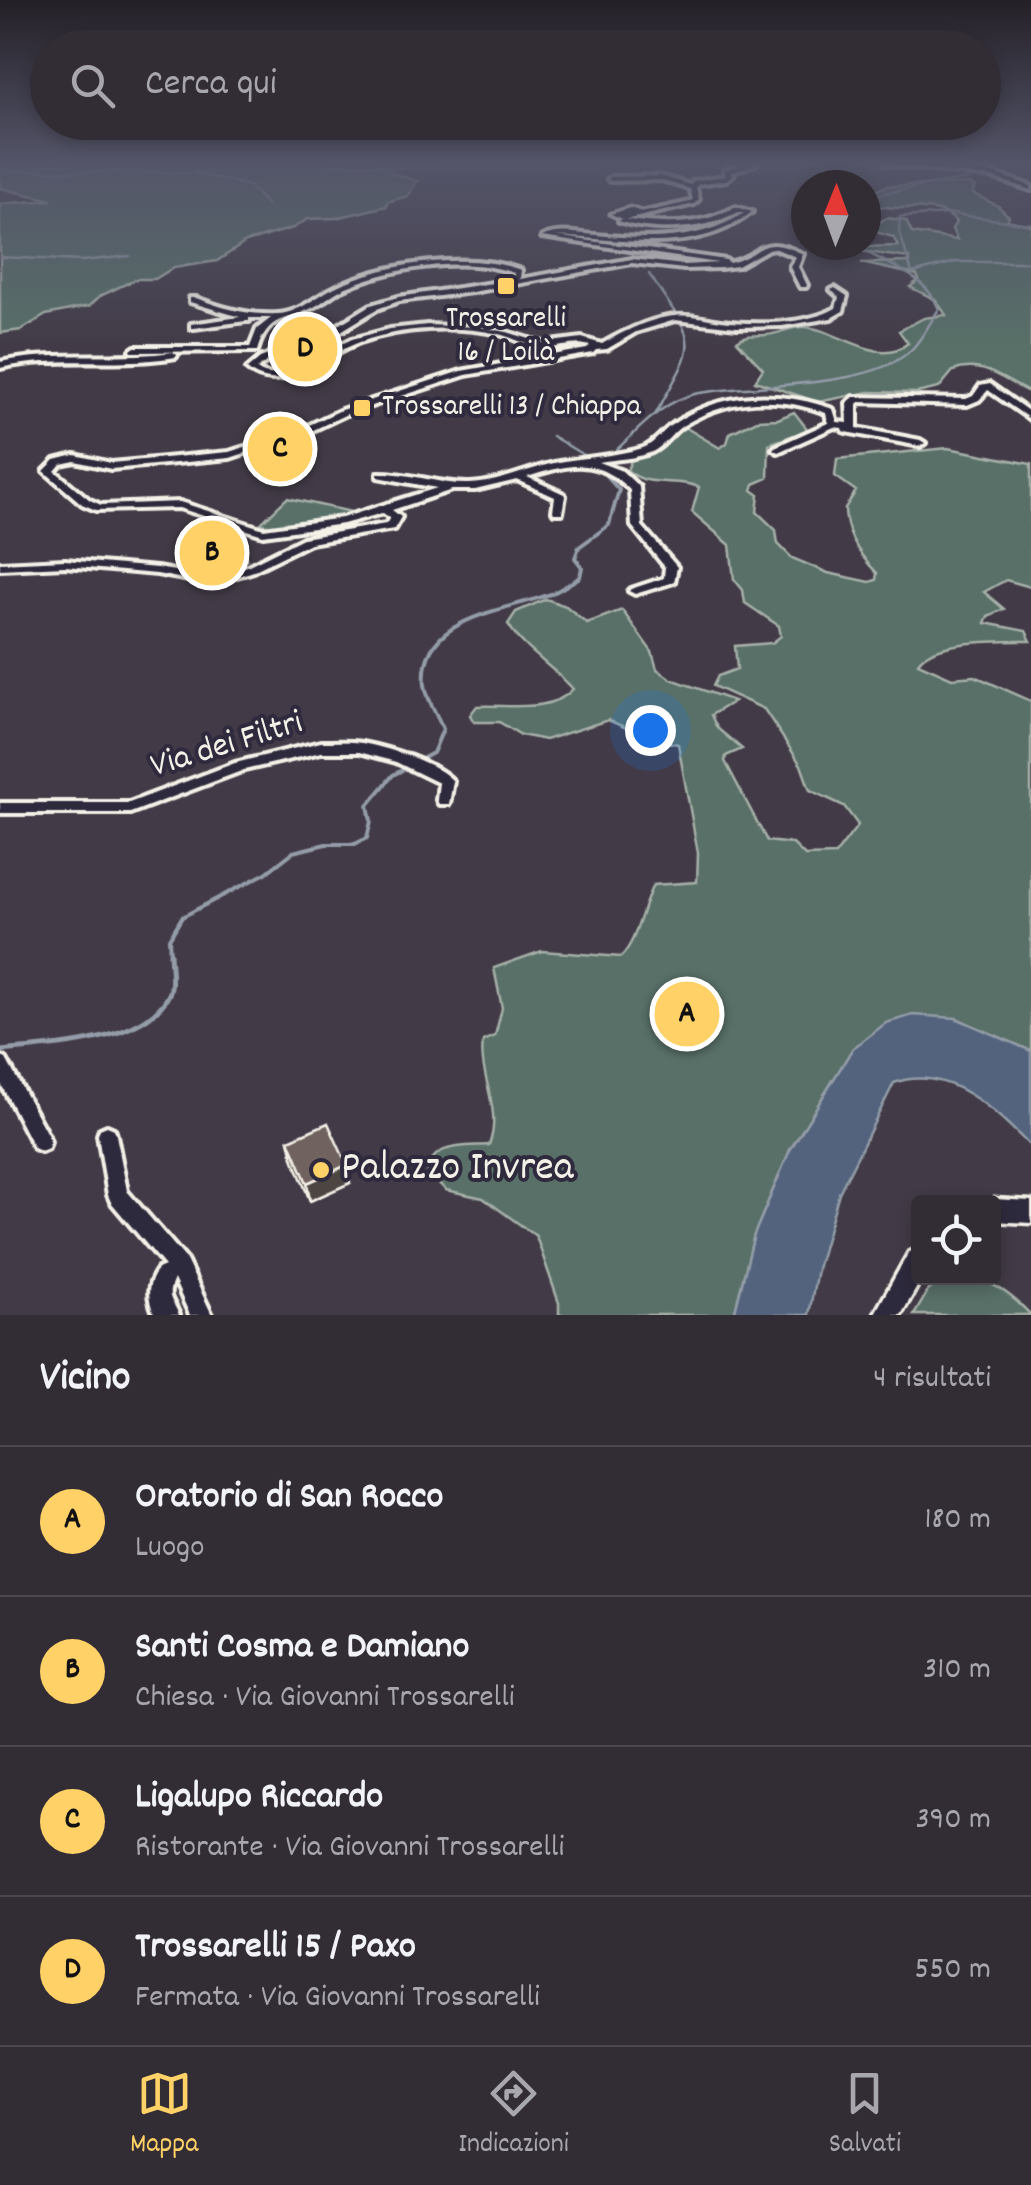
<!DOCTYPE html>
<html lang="it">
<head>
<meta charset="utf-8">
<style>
	:root { --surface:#322c35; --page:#3d3841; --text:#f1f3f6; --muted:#a8a7ad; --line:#4d4850; --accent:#ffd166 }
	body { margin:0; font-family:Dekko,sans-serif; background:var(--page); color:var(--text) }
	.controls { position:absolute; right:30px; bottom:30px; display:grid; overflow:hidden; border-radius:10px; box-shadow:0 5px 15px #0003 }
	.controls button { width:90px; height:90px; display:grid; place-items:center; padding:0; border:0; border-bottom:2px solid var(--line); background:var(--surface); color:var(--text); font:50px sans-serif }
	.compass { position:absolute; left:791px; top:170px; width:90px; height:90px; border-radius:50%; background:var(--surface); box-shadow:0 5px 15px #0003; rotate:1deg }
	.you { position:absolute; left:650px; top:730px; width:35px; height:35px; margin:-25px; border:8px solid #fff; border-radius:50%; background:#1a73e8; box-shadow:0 0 0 15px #1a73e833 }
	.badge { display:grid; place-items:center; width:65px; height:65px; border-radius:50%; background:var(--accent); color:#111; font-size:32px; font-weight:700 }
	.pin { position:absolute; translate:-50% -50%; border:5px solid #fff; box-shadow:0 2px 10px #0006 }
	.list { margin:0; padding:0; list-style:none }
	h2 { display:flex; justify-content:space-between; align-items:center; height:130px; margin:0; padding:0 40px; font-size:42px }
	h2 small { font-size:32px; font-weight:400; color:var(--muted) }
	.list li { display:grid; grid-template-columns:65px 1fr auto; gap:30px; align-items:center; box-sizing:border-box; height:150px; padding:0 40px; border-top:2px solid var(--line) }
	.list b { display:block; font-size:38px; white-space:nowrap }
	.list p { margin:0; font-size:32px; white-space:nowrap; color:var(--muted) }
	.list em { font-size:32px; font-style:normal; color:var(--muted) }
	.icon { flex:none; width:55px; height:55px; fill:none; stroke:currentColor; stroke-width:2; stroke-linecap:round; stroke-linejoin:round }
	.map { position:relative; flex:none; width:1031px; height:1315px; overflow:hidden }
	.search { position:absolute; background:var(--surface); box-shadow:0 5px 15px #0003; left:30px; right:30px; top:30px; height:110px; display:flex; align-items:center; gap:25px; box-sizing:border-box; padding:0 35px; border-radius:55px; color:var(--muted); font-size:38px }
	.sheet { height:730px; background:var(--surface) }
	nav { display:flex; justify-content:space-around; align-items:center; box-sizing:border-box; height:140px; border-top:2px solid var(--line); background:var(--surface); font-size:28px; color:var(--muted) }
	nav a { display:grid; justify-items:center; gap:5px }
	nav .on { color:var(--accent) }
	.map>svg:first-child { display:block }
	.green { fill:#596f68; stroke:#a6b0a8; stroke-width:2.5 }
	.water { fill:#52647d; stroke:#939ca8; stroke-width:2.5 }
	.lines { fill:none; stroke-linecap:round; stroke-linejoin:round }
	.stream-far2 { stroke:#939ca8; stroke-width:2.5 }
	.stream-far1 { stroke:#939ca8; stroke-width:4 }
	.stream { stroke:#939ca8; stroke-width:5 }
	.minor-casing { stroke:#f4f1e8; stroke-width:8 }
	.tertiary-casing { stroke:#f4f1e8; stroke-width:7 }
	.minor { fill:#2f2a3d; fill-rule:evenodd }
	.tertiary { fill:#2f2a3d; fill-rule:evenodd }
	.wall { fill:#605552; stroke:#f4f1e8; stroke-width:2.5 }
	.shaded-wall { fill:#4e4542; stroke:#f4f1e8; stroke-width:2.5 }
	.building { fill:#70635f; stroke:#f4f1e8; stroke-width:2.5 }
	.poi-dot { fill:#ffd166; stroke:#2f2a3d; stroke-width:4 }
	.labels { text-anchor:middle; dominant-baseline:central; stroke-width:8; stroke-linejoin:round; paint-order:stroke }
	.far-poi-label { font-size:30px; fill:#f4f1e8; stroke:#2f2a3d }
	.street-label { font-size:35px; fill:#f4f1e8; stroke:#2f2a3d }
	.near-poi-label { font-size:42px; fill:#f4f1e8; stroke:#2f2a3d; text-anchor:start }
</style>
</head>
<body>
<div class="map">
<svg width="1031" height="1315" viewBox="0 0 1031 1315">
	<rect width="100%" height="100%" fill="#423b47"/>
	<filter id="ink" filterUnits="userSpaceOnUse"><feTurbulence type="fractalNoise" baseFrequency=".01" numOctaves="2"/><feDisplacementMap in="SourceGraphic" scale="20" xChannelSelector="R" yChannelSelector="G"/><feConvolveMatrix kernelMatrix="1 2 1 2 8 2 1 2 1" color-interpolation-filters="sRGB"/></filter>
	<g filter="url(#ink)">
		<!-- green -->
		<g class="green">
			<polygon points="0,164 442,164 390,169 391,173 417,181 408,196 387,202 387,206 336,218 308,219 293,228 246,242 217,261 173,268 155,279 136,279 100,296 89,306 46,315 21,330 0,333 0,204 52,200 0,188"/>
			<path d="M 970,184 L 975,187 L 972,193 L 998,206 L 1009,216 L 1007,220 L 1031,225 L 1031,393 C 1005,382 983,359 953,371 L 939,388 L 917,393 L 869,392 L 818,402 L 755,381 L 763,369 L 737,341 C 746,334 755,336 766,335 C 780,334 791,326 804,327 C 836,328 878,368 908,343 L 899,331 L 924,318 L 946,315 L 936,300 L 910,287 L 919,280 L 917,275 L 861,263 L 910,262 L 909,258 L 861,251 L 862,247 L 898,246 L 893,237 L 866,229 L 887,218 L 906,221 L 912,233 L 957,240 L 952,229 L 956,222 C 941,202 900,211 877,206 L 870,203 L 870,194 L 886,186 Z"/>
			<path d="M 794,412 L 808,430 L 769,444 L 768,478 L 754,484 L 752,490 L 759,495 L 757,512 L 776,530 L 778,544 L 792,558 L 828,573 L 870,582 L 876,580 L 877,573 C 859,555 845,534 845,508 L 856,491 L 835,476 L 837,459 L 948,448 L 1031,464 L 1031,587 L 1006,580 L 984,592 L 1004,609 L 988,616 L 985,623 L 1026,631 L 1031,641 C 1004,641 933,639 918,663 L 952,678 L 975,676 L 1031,701 L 1031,1051 L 956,1018 L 853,1048 L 790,1150 L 754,1235 L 734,1315 L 559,1315 L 559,1303 L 536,1236 L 483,1198 L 446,1190 L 428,1173 C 430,1142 466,1147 489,1145 C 503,1109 478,1076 483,1041 L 495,1036 L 502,1008 L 494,968 L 542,951 L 621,957 C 638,939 641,909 653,885 L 697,882 L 698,853 L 678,744 L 652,739 L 608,720 L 545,740 L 521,735 L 499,722 L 474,722 L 470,715 L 477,706 C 507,704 550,714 573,689 C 552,666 524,650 508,624 L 516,612 L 546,599 L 566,606 L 587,623 L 622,610 L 652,652 L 657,669 L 671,679 L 734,701 L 711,715 L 717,728 L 742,749 L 726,756 L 725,761 L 767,841 L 793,844 L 805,856 L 835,855 L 858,825 L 844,806 L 810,790 L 801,765 L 764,709 L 713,686 L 718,676 L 737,669 L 735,646 L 772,643 L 781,636 L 779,626 L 745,603 L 743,590 L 734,579 L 730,545 L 692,512 L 699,487 C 675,477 648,489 627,470 L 631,461 L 663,448 L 683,426 L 720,448 L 727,443 L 730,433 L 757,420 L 778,419 Z"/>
			<polygon points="287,498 356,513 288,528 260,524"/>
			<path d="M 944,1278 C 986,1277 1002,1285 1031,1315 L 914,1315 L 928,1291 Z"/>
		</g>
		<!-- water -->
		<path class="water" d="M 913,1015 L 956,1018 L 1031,1051 L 1031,1147 C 995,1110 948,1064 894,1083 L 839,1193 L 817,1269 L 809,1315 L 734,1315 L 754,1235 L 790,1150 L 853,1048 L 886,1023 Z"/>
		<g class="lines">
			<!-- stream-far2 -->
			<g class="stream-far2">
				<polyline points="827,164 836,185"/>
				<polyline points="0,170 191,173 246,164"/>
				<polyline points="197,174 249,186 267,205"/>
				<polyline points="866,196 991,175"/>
				<polyline points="1031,224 952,214 900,217 899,230 912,273 956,262 1031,262"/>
				<polyline points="0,257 82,261 130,256"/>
				<path d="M 649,274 C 698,347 700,336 656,413"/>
				<polyline points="552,436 590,459"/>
				<path d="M 608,457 C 635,435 659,402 695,394 C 750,382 873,391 913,348 C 923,337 931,321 939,309 C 924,271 886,267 856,245"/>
			</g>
			<!-- stream-far1 -->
			<g class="stream-far1">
				<path d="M 416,762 L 433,753 L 443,729 C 437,715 427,700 425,685 C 418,615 506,612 553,593 C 562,589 571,582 580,577 L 582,567 L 575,558 L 579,547 L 609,525 L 619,490 L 601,470"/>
				<polyline points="170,956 169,939 182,917 266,873 293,852 326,844 355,844 367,838 371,821 368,805 393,775 408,767"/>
			</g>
			<!-- stream -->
			<path class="stream" d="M 0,1051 C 47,1046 148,1044 170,992 C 174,982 170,964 170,953"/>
			<!-- minor casing -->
			<g class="minor-casing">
				<g id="minor">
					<polygon points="745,164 756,164 730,172 733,175 726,180 698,184 696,188 699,199 694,204 629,219 627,218 627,216 690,202 693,199 690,189 661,180 611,181 608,179 611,177 661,176 691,185 693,181 724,176 726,175 724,170"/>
					<polygon points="886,164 909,164 993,173 1031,186 1031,190 992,177"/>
					<path d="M 736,207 L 752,212 C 696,257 621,239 555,236 L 726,260 L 729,263 C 766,254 758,233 803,254 L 798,267 L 807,285 L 806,287 L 800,287 L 790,267 L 796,257 L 774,248 L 768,249 L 738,266 L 721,268 L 684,269 L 632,263 L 472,292 L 399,301 L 377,309 L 328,339 L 266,362 L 257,369 C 266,376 274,375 285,372 L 352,339 L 390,329 L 427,325 L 481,327 L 507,332 L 543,343 L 582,338 L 602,344 C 623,332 650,318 675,316 C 689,314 707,319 721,321 C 754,325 807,325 836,308 L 839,297 L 831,290 L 835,288 L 847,296 L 843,311 L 831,318 L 782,326 L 737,327 L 675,320 L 636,332 L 607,349 L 596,350 L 593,353 L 466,375 L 347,414 L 309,432 L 230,458 L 111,469 L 75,461 L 61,464 L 55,471 L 90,500 L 101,505 L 180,502 L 264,529 L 342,518 L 437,488 L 378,477 L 378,473 C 409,472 439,485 470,484 C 500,483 529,468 559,462 C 587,457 616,456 643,448 C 656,443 662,431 673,424 C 722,391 779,390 833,409 L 837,422 L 848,423 L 847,403 L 854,397 L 966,399 L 973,396 L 980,386 L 990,384 L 1031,413 L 1031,420 L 988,390 L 979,400 L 967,405 L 859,402 L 857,404 L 857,428 L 920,440 L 925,443 L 920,446 L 846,432 L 843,431 L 842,428 L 834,427 L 778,452 L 773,449 L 775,447 L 828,423 L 826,413 C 776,395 727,398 682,426 C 671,434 664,446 652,452 C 635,459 616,459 598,462 L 622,471 L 639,487 L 642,526 L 677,567 L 674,582 L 635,594 L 629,591 L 631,589 L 664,578 L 665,567 L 632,526 L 630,490 C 595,456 570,464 527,477 L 564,494 L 565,496 L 562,513 L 554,513 L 553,511 L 555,497 L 517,480 L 475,490 L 452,490 L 392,510 L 401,517 L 394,529 L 310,543 L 251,572 L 210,584 L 157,574 L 65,566 L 0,569 L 0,563 L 65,560 L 157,568 L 210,577 L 243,568 L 303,538 L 386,524 L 390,518 L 383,513 L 343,524 L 263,535 L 179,508 L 96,510 L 82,504 L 44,471 L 55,460 L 75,455 L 111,463 L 229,452 L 303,428 L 341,410 L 461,371 L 587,349 L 590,346 C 574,341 560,349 544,348 C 528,346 514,338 499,334 C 454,325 403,327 360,342 C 325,354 282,399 247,369 L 260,358 L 322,335 L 371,305 L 398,297 L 513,280 L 514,273 C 466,255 386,268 340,290 C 331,295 323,302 314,307 C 285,322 268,314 257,351 L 132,352 L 131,350 L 135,347 L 250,347 L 257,329 L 271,318 L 249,318 L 249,321 L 246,321 L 194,328 L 191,328 L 191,324 L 240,317 L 190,302 L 190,298 L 196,298 C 223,308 249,316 278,314 C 299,313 315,297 333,288 C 382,263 470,251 521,270 L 520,279 L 632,259 L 684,265 L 718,263 L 542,237 C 558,229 578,234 596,235 C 648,240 699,242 744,213 C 733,212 725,219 714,222 C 686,230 646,231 619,221 L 622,219 C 664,225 698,227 736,207 Z"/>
					<path d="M 173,352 L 177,355 L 176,357 C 118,367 58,355 0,368 L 0,362 C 57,350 115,360 173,352 Z"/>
					<path d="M 321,742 C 334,742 349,741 362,743 C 388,748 436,762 453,781 L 449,804 L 439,804 L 437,800 L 439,783 L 396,762 L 359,752 L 321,752 L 244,770 L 130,813 L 0,813 L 0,803 L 129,803 L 235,763 Z"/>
					<polygon points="0,1056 6,1059 48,1136 50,1142 48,1148 41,1151 34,1148 0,1082"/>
					<path d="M 107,1126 L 114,1129 L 116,1135 L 127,1191 L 185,1258 L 212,1315 L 190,1315 L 174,1279 C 165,1298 172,1298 179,1315 L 155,1315 L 154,1313 C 147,1296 147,1285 158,1269 L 165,1266 L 111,1202 L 108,1195 L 98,1135 L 100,1129 Z"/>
				</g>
			</g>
			<!-- tertiary casing -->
			<g class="tertiary-casing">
				<g id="tertiary">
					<polygon points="630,208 644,213 625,220 611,214"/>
					<polygon points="994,1199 1031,1201 1031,1223 994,1221 994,1202 985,1202"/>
					<polygon points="918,1249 918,1278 922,1278 901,1315 874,1315 909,1252"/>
				</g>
			</g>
			<!-- minor -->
			<use href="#minor" class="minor"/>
			<!-- tertiary -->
			<use href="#tertiary" class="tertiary"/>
		</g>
		<!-- wall -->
		<g class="wall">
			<polygon points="241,526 246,559 201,563 196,533"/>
			<polygon points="671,1005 704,1011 683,1029 669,1017"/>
			<polygon points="289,1140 347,1165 350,1183 310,1201 293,1158"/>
		</g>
		<!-- shaded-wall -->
		<g class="shaded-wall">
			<polygon points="706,999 704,1011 683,1029 685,1017"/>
			<polygon points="347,1165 350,1183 310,1201 307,1183"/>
		</g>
		<!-- building -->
		<g class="building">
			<polygon points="241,526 244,543 199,547 196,533"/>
			<polygon points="692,988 706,999 685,1017 671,1005"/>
			<polygon points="328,1123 347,1165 307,1183 289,1140"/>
		</g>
	</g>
	<!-- sky -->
	<linearGradient id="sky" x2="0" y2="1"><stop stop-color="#242027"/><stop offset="0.47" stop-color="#545569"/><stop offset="1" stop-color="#545569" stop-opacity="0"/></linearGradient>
	<rect width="1031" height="348" fill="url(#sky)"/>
	<!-- markers -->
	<g class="poi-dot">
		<rect x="496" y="276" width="20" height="20" rx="5"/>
		<rect x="352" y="398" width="20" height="20" rx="5"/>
		<circle cx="321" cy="1170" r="10"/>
	</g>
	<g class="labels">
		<!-- far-poi labels -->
		<g class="far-poi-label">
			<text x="506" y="320">Trossarelli<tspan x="506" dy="34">16 / Loilà</tspan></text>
			<text x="382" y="408" text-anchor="start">Trossarelli 13 / Chiappa</text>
		</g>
		<!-- street labels -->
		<g class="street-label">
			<text transform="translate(227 746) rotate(-17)">Via dei Filtri</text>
		</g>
		<!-- near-poi labels -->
		<g class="near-poi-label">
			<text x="341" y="1170">Palazzo Invrea</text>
		</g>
	</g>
</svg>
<div class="controls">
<button><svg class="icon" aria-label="locate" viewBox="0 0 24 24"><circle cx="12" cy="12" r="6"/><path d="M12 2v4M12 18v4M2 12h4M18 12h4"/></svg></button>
</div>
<svg class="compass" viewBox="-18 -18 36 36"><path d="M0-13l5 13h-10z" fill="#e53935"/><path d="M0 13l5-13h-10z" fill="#a8a7ad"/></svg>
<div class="you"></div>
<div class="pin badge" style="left:687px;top:1014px">A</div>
<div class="pin badge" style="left:212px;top:553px">B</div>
<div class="pin badge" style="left:280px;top:449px">C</div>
<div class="pin badge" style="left:305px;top:349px">D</div>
<div class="search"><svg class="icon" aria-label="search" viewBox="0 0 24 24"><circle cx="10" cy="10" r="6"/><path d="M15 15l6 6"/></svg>Cerca qui</div>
</div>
<section class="sheet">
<h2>Vicino<small>4 risultati</small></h2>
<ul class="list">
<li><span class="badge">A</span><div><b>Oratorio di San Rocco</b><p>Luogo</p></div><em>180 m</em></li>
<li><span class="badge">B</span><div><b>Santi Cosma e Damiano</b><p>Chiesa · Via Giovanni Trossarelli</p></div><em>310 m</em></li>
<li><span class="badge">C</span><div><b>Ligalupo Riccardo</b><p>Ristorante · Via Giovanni Trossarelli</p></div><em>390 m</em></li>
<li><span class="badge">D</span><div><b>Trossarelli 15 / Paxo</b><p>Fermata · Via Giovanni Trossarelli</p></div><em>550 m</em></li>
</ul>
</section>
<nav>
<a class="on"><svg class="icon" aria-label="map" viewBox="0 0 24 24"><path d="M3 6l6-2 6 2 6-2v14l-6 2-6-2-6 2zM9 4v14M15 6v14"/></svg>Mappa</a>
<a><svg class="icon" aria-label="directions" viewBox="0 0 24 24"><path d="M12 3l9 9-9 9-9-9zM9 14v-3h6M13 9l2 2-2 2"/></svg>Indicazioni</a>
<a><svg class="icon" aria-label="saved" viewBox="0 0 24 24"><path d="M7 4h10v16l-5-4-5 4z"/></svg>Salvati</a>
</nav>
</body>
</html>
